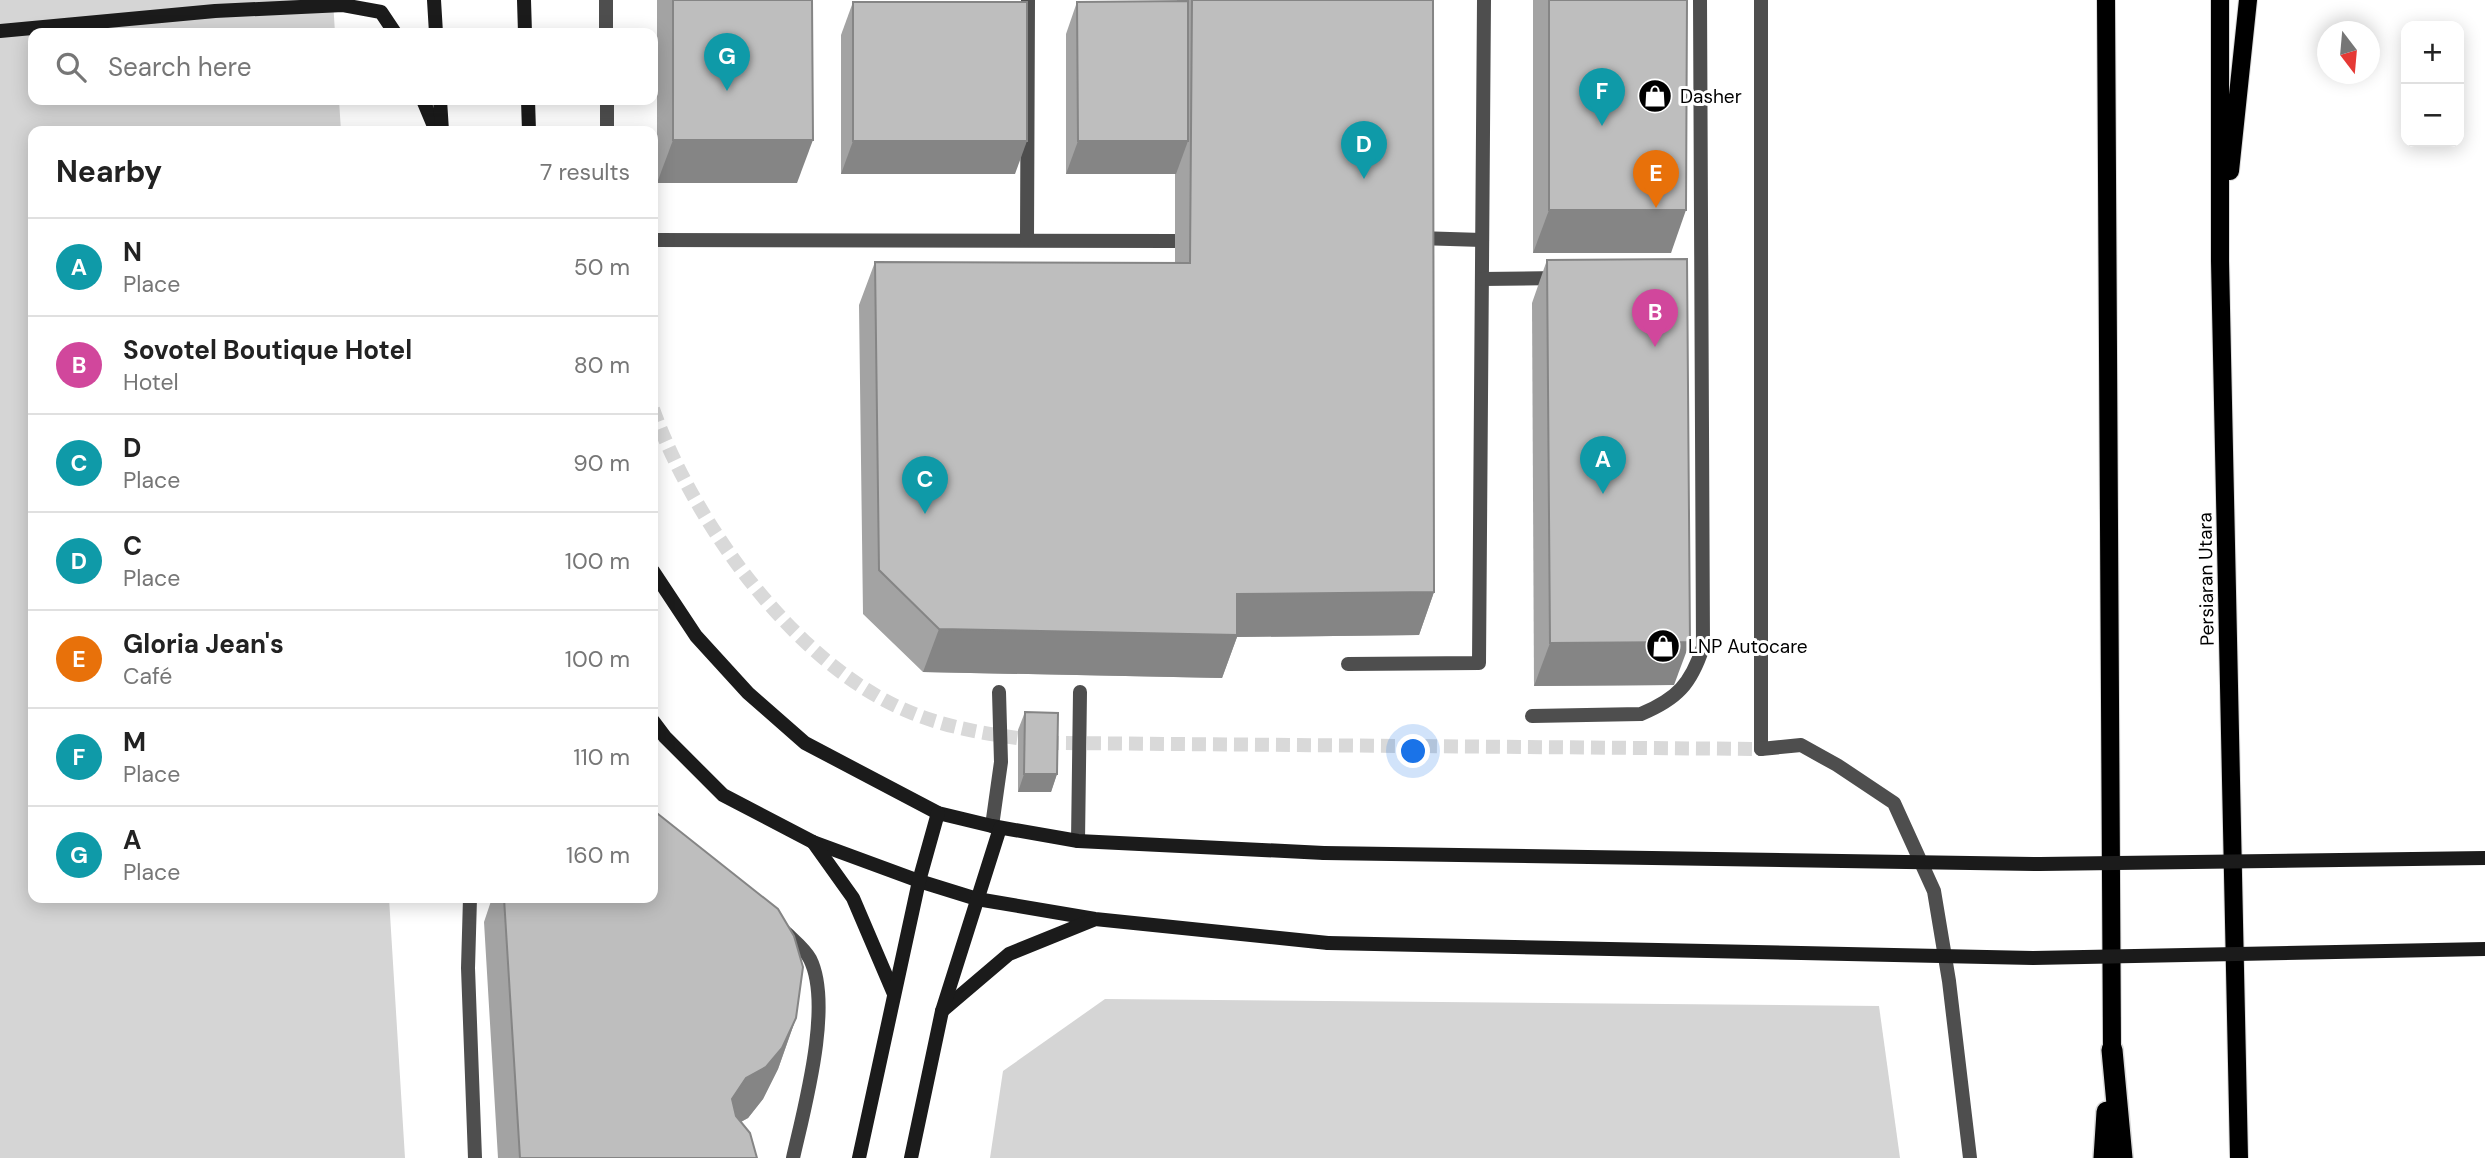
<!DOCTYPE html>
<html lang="en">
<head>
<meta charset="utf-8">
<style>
	:root { --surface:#fff; --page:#f2f2f2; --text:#222; --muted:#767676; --line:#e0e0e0; --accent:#d93025 }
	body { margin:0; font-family:"DM Sans",sans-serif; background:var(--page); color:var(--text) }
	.controls { position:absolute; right:21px; top:21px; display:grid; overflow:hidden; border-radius:14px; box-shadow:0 4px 18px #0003 }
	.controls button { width:63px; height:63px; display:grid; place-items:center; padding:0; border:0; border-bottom:2px solid var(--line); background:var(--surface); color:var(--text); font:35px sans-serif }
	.compass { position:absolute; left:2317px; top:21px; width:63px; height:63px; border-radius:50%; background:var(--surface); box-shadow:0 4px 18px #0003; rotate:164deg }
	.you { position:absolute; left:1414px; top:752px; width:24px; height:24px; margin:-18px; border:5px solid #fff; border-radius:50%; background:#1a73e8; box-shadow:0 0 0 10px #1a73e833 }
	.badge { display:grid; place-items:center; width:46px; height:46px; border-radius:50%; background:var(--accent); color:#fff; font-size:23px; font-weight:700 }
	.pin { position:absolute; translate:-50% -58px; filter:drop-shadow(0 2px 4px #0008) }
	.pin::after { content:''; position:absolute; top:37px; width:24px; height:21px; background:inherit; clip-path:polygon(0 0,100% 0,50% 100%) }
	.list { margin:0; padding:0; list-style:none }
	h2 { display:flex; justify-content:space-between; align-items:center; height:91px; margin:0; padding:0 28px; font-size:30px }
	h2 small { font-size:23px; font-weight:400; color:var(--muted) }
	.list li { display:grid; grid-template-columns:46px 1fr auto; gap:21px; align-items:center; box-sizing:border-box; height:98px; padding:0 28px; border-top:2px solid var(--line) }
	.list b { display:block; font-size:26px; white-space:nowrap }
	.list p { margin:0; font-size:23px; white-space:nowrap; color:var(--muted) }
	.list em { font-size:23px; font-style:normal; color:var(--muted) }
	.icon { flex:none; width:38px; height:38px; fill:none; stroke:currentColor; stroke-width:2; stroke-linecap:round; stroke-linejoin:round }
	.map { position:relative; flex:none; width:2485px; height:1158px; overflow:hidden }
	.search { position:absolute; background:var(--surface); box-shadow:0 4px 18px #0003; left:28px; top:28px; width:630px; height:77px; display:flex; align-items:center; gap:18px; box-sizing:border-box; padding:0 24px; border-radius:14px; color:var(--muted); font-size:26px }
	.panel { position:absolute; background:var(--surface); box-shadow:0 4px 18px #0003; left:28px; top:126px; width:630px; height:777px; border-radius:14px }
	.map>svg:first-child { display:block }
	.green { fill:#d5d5d5 }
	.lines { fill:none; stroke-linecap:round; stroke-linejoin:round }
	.street-tunnel { stroke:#d9d9d9; stroke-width:14; stroke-dasharray:14 7; stroke-linecap:butt }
	.primary-casing { stroke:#dbdbdb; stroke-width:20 }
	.highway-casing { stroke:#dbdbdb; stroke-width:24 }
	.lane { stroke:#4e4e4e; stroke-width:14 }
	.street { stroke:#4e4e4e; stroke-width:14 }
	.secondary { stroke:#1b1b1b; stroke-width:14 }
	.primary { stroke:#000; stroke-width:18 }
	.highway { stroke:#000; stroke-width:21 }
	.secondary-bridge { stroke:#1b1b1b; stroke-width:14 }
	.wall { fill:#a3a3a3 }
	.shaded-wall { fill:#858585 }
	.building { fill:#bebebe; stroke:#858585; stroke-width:2 }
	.labels { text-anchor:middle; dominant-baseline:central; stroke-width:6; stroke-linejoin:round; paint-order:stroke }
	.poi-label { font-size:19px; fill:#000; stroke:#fff; text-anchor:start }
	.street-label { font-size:19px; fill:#000; stroke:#fff }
</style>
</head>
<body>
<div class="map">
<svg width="2485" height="1158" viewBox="0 0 2485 1158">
	<rect width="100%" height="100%" fill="#fff"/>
	<!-- green -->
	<g class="green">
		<polygon points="0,0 333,0 335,33 33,33 33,100 339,100 341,131 33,131 33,898 389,898 405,1158 0,1158"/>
		<polygon points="1105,999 1879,1006 1900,1158 990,1158 1003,1071"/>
	</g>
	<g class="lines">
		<!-- street-tunnel -->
		<path class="street-tunnel" d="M 653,409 C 694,523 796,667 912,713 C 959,732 1009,737 1058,743 L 1761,749"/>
		<!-- primary casing -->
		<g class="primary-casing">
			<g id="primary">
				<polyline points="2106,0 2112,1050"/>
				<polyline points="2220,0 2220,261 2239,1158"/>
				<polyline points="2230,171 2248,0"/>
			</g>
		</g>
		<!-- highway casing -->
		<g class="highway-casing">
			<g id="highway">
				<polyline points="2112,1050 2122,1158"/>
				<polyline points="2104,1158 2107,1112"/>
			</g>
		</g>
		<!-- lane -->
		<g class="lane">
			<polyline points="606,0 606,33"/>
			<polyline points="607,100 607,131"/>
			<polyline points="1418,238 1482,240"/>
			<polyline points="653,240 1176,241"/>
			<polyline points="1348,664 1479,663 1484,0"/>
			<polyline points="1761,749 1761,0"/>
			<polyline points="992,826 1001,762 999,692"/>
			<polyline points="1078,841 1080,692"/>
			<polyline points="470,898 468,968 475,1158"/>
			<path d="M 784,931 C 792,939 805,949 810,959 C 833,1005 804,1109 793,1158"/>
		</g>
		<!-- street -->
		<g class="street">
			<polyline points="1027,239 1028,0"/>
			<polyline points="1482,279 1560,278"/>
			<path d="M 1532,716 L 1641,714 C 1677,699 1691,684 1703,647 L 1700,0"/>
			<polyline points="1761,749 1801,745 1837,765 1894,803 1934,891 1949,981 1970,1158"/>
		</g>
		<!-- secondary -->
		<g class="secondary">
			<polyline points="434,0 436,33"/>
			<polyline points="524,0 525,33"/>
			<polyline points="0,31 215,11 343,5 381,12 395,33"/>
			<polyline points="423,100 436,131"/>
			<polyline points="440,100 442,131"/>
			<polyline points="528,100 529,131"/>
			<polyline points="653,571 696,636 748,693 805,743 938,813 992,826 1078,841 1324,853"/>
			<polyline points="653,721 665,737 723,795 813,842 919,881 977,899 1095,919 1328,943"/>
			<polyline points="813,842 853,898 894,994"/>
			<polyline points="942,1011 1009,954 1093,920"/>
			<polyline points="859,1158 919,881 938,813"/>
			<polyline points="911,1158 942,1011 1000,828"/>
		</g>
		<!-- primary -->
		<use href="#primary" class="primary"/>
		<!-- highway -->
		<use href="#highway" class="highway"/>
		<!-- secondary-bridge -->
		<g class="secondary-bridge">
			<polyline points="1324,853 2040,864 2485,858"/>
			<polyline points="1328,943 2033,958 2485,949"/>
		</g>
	</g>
	<!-- wall -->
	<g class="wall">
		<polygon points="657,0 812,0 797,183 657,183"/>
		<polygon points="1177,0 1433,0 1434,592 1419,635 1237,637 1222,678 923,672 863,614 859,305 875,262 1175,263 1175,174 1066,174 1066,34 1077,2 1177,1"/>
		<polygon points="1533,0 1687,0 1671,253 1533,253"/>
		<polygon points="853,2 1015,174 841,174 841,35"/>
		<polygon points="1547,260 1674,685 1534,686 1532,303"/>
		<polygon points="1025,712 1057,774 1051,792 1018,792 1018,730"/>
		<polygon points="492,898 653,898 796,1018 778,1069 763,1099 748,1118 741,1122 757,1158 498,1158 484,922"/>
	</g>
	<!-- shaded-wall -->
	<g class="shaded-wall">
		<polygon points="673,140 813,140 797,183 657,183"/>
		<polygon points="853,141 1027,141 1015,174 841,174"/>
		<polygon points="1078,141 1188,141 1176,174 1066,174"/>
		<polygon points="1549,210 1686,210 1671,253 1533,253"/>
		<polygon points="1434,592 1419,635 1237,637 1222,678 923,672 939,629 1237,594"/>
		<polygon points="1690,642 1674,685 1534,686 1550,643"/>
		<polygon points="1024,774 1057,774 1051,792 1018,792"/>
		<polygon points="796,1018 778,1069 763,1099 748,1118 727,1129 732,1099 746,1078"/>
	</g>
	<!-- building -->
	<g class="building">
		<polygon points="673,0 812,0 813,140 673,140"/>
		<polygon points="1192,0 1433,0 1434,592 1237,594 1237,635 939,629 879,570 875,262 1190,263"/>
		<polygon points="1549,0 1687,0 1686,210 1549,210"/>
		<polygon points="1188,1 1188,141 1078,141 1077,2"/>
		<rect x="853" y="2" width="174" height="139"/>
		<polygon points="1687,259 1690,642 1550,643 1547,260"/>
		<polygon points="1025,712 1058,713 1057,774 1024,774"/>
		<polygon points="653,810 778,909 794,936 803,967 796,1018 782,1048 766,1067 746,1078 732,1099 736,1116 750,1133 757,1158 520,1158 504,898 653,898"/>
	</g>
	<!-- icons -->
	<defs>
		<g id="shop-disc" transform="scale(1.75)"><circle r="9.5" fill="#000" stroke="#fff"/><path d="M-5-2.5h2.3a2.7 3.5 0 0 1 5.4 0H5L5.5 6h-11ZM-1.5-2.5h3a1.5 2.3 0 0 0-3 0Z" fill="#fff"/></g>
	</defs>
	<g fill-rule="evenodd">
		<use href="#shop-disc" x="1655" y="96"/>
		<use href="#shop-disc" x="1663" y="646"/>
	</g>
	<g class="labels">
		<!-- poi labels -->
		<g class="poi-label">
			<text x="1680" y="96">Dasher</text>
			<text x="1688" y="646">LNP Autocare</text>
		</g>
		<!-- street labels -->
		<g class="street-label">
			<text transform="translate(2206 579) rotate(-91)">Persiaran Utara</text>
		</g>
	</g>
</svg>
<div class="controls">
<button>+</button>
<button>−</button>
</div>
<svg class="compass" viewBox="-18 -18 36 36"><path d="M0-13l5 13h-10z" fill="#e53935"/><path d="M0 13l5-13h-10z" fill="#767676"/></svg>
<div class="you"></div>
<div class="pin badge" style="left:1603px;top:494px;background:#0f9aa8">A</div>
<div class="pin badge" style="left:1655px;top:347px;background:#d1479c">B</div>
<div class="pin badge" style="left:925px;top:514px;background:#0f9aa8">C</div>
<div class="pin badge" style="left:1364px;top:179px;background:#0f9aa8">D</div>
<div class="pin badge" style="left:1656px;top:208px;background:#e8710a">E</div>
<div class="pin badge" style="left:1602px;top:126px;background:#0f9aa8">F</div>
<div class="pin badge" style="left:727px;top:91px;background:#0f9aa8">G</div>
<div class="search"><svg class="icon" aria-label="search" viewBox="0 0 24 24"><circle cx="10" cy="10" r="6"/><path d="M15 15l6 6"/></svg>Search here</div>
<section class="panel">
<h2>Nearby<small>7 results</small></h2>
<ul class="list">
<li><span class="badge" style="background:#0f9aa8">A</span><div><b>N</b><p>Place</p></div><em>50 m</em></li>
<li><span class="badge" style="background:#d1479c">B</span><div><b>Sovotel Boutique Hotel</b><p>Hotel</p></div><em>80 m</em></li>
<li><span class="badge" style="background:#0f9aa8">C</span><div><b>D</b><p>Place</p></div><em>90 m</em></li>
<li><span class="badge" style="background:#0f9aa8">D</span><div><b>C</b><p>Place</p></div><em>100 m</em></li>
<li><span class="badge" style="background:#e8710a">E</span><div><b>Gloria Jean's</b><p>Café</p></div><em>100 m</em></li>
<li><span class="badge" style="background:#0f9aa8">F</span><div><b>M</b><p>Place</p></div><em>110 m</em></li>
<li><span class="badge" style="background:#0f9aa8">G</span><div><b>A</b><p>Place</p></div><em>160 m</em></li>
</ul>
</section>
</div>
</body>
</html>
